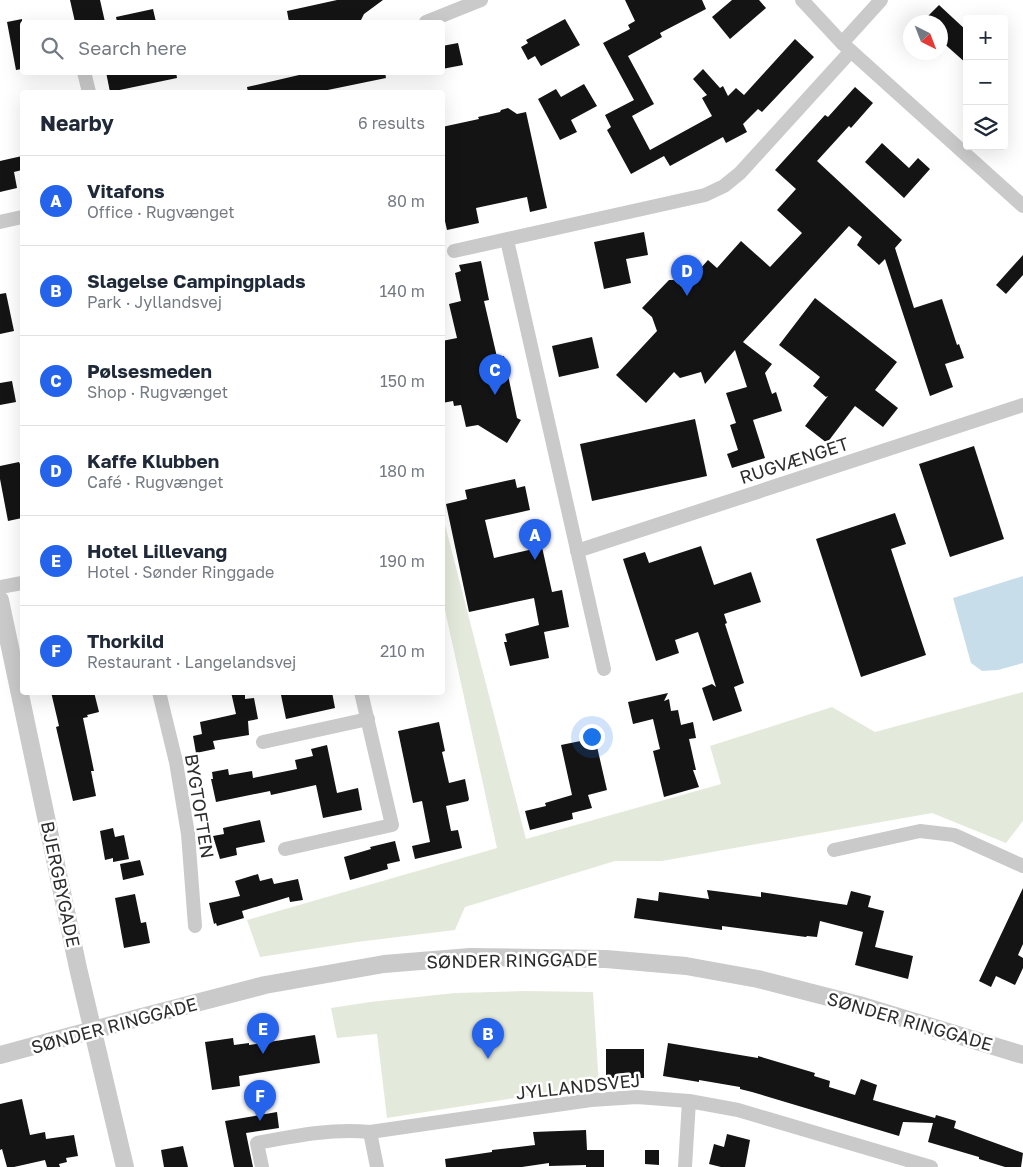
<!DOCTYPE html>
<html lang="en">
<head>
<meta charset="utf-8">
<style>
	:root { --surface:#fff; --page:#f6f6f7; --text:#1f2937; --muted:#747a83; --line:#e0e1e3; --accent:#2563eb }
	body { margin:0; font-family:"Golos Text",sans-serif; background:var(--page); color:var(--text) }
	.controls { position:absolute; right:15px; top:15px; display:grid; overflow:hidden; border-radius:5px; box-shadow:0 5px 20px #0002 }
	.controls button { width:45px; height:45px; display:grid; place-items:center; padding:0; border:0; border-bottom:1px solid var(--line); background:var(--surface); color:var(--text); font:25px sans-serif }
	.compass { position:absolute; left:903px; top:15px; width:45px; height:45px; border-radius:50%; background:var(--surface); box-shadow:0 5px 20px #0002; rotate:138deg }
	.you { position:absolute; left:591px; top:736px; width:18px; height:18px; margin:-12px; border:4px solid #fff; border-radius:50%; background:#1a73e8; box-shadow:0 0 0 8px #1a73e833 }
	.badge { display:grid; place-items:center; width:32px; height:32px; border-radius:50%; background:var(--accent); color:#fff; font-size:16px; font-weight:700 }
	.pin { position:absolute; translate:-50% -41px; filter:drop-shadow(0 1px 2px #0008) }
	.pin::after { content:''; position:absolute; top:26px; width:18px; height:15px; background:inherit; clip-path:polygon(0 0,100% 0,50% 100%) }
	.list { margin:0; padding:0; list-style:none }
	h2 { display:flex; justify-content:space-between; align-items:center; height:65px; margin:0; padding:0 20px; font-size:21px }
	h2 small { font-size:16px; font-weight:400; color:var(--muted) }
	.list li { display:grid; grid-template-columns:32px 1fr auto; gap:15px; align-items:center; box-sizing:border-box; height:90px; padding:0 20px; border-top:1px solid var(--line) }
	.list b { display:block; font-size:19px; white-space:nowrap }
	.list p { margin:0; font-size:16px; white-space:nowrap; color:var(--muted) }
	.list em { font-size:16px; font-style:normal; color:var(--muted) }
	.icon { flex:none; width:28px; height:28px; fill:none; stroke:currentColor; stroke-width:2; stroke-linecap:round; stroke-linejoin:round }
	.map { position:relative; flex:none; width:1023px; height:1167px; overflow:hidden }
	.search { position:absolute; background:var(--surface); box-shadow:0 5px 20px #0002; left:20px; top:20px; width:425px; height:55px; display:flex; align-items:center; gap:12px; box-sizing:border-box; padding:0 18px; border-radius:5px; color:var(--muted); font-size:19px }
	.panel { position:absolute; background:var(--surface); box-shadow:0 5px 20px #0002; left:20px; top:90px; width:425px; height:605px; border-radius:5px }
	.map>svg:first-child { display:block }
	.green { fill:#e4eadb }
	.water { fill:#c7deea }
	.building { fill:#141414 }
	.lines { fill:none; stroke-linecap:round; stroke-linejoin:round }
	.minor { stroke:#cacaca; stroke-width:14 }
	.tertiary { stroke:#cacaca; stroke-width:18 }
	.tertiary-bridge { stroke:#cacaca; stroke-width:18 }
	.labels { text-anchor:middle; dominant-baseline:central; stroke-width:5; stroke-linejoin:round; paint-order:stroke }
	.street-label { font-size:18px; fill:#2d2d2d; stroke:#fff }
</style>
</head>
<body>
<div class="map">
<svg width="1023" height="1167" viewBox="0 0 1023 1167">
	<rect width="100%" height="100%" fill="#fff"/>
	<!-- green -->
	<g class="green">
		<polygon points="443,517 526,839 721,784 710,746 832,707 875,732 1023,692 1023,821 1006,843 932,813 662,861 615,861 465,907 455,930 357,942 260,957 247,920 497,848 443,601"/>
		<polygon points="524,991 593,992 599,1086 572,1089 387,1118 377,1034 337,1038 331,1008 370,1002 455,993"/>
	</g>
	<!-- water -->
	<polygon class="water" points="1023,576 1023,663 998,670 982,671 971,663 953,598"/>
	<!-- building -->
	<g class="building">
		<polygon points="70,0 100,0 105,22 75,22"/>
		<polygon points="337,0 383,0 364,14 360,22 289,22 287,11"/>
		<polygon points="625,0 702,0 706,9 660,33 662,37 628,56 654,104 632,116 650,150 712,116 702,98 707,95 693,79 703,69 720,88 723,86 728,96 736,88 744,95 795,39 814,57 762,112 758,109 743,124 747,132 726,143 723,137 670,166 664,156 631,174 607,130 611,127 605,115 634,100 603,43 630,29 628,25 635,21"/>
		<polygon points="732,0 759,0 766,8 730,39 712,17"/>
		<polygon points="939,5 967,31 967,64 940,40 940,22 922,22"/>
		<polygon points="153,9 156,22 117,22 116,17"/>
		<polygon points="22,19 22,69 16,70 7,22"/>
		<polygon points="565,19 580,45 541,66 535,56 528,60 521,47 528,43 526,40"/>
		<polygon points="458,43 463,65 442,69 442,46"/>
		<polygon points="106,72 176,72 177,78 110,92"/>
		<polygon points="312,72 385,72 386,78 318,92 248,92 247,87"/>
		<polygon points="584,84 597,106 571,120 577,132 560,140 538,99 556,89 561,97"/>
		<polygon points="855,87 873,103 851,128 849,126 817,161 902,240 895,248 914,308 942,299 957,345 959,344 964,358 945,364 953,387 930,396 885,259 879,265 857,245 862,237 849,226 743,342 772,364 765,373 772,394 776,392 782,411 753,420 765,458 732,468 727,454 738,450 730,425 736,423 726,393 747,387 735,350 705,384 701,372 680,378 674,372 646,403 616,375 657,331 652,317 642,308 669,280 674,280 683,288 708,260 717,268 741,241 770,267 802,233 777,210 796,189 775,170 825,115 828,117"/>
		<polygon points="508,108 517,114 526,112 547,208 530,212 527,197 476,208 479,223 447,230 442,208 442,127 479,119 478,117 500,112 501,110"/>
		<polygon points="882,143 909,168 918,158 930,169 904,198 865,162"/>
		<polygon points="22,156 22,170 14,172 17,188 0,192 0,161"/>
		<polygon points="644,232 648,255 626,259 631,283 604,289 594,242"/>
		<polygon points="1023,255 1023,275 1006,294 996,285"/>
		<polygon points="481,261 489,300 484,301 497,357 504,356 517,418 521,420 507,443 478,425 466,427 461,405 454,406 453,401 442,403 442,341 457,338 449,304 461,301 455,273 461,271 459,265"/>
		<polygon points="6,293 14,331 0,334 0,294"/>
		<polygon points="815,298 897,362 875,390 898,408 883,427 855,406 827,443 805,426 828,396 826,397 813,386 820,377 779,345"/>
		<polygon points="592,337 599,368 559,377 552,346"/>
		<polygon points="12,381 16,402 0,405 0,383"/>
		<polygon points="695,419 707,476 592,501 580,444"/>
		<polygon points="974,446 1004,539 950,557 919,464"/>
		<polygon points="19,462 20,464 22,464 22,518 8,521 0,479 0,466"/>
		<polygon points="515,479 517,488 525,486 530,510 485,520 494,558 542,547 552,592 562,590 569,627 544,632 549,658 510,666 504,642 507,642 505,634 539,625 534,598 469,612 446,504 467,499 465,490"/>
		<polygon points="895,513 906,544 891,549 926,655 861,677 816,539"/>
		<polygon points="701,546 714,585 751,572 761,602 724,614 727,623 725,624 744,683 734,687 742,711 713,721 702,688 712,684 716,687 698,632 675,640 679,653 656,661 623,559 645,552 649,563"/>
		<polygon points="51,692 94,692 99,712 87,715 88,717 83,718 94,771 91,771 96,796 73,801 56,727 59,726"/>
		<polygon points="231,692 245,692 245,699 254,698 258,719 248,721 249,735 213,741 215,749 196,753 193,736 202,734 200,722 236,714"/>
		<polygon points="295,692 332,692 335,708 286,719 281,695"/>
		<polygon points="668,693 664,701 669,699 671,711 678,710 681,725 693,722 696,738 689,739 696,770 693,770 699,787 664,797 653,751 660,749 653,719 633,724 628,702"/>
		<polygon points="439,722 445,751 442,752 449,783 465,779 469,799 468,801 446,806 451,831 458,830 462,848 415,859 412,846 430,842 422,801 413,803 398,731"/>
		<polygon points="595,738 607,790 588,795 592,808 572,813 573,819 530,830 525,811 546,806 545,803 572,795 561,745"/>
		<polygon points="327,745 337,793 358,788 362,810 323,818 316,785 271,795 270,791 216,802 211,779 213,779 212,772 228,769 229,775 252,771 253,778 297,769 295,760 313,756 311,749"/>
		<polygon points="260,820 265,842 236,848 237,855 220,859 213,836 224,834 223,828"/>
		<polygon points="113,828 115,837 124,835 129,859 113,862 113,858 105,860 100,831"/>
		<polygon points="395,841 400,861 387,864 388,869 350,880 344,857 371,849 370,847"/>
		<polygon points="140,860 144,875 123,880 120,864"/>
		<polygon points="258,874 260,881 272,878 274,884 298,879 303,900 290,902 289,897 242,911 244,918 217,926 216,923 214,924 209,903 240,896 235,881"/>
		<polygon points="1023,888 1023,944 1018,955 1023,958 1023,968 1015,985 996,976 991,987 979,981"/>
		<polygon points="707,890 761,897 761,892 847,905 851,891 871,896 868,907 884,911 875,947 913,956 908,979 855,965 863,932 820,921 817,937 807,936 806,937 722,926 722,930 634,918 637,898 658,901 659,892 709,899"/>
		<polygon points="135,894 141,923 146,922 150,943 124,948 115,898"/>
		<polygon points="315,1035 320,1063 239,1076 240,1086 212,1090 205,1042 233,1038 234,1045 249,1043 249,1045"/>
		<polygon points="668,1043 758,1058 758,1056 815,1073 814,1076 830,1081 829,1087 855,1095 861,1079 877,1085 873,1100 935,1118 936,1115 956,1121 954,1128 1023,1153 1021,1167 1005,1167 979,1159 979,1157 928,1142 933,1123 903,1122 899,1136 752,1092 740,1089 740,1087 699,1080 699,1082 663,1076"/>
		<rect x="606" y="1049" width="38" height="29"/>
		<polygon points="22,1099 30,1135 45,1132 46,1139 74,1135 78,1156 66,1158 67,1162 59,1164 60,1167 47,1167 45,1160 14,1167 7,1167 2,1149 0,1150 0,1104"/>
		<polygon points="277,1112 279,1128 246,1133 253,1167 234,1167 225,1121"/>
		<polygon points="586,1130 587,1150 604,1150 604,1167 586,1167 586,1165 549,1166 549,1163 522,1167 446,1167 445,1159 492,1152 492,1150 535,1145 533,1132"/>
		<polygon points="727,1134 750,1140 745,1167 721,1167 709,1164 714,1144 724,1147"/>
		<polygon points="183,1146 188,1167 164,1167 161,1150"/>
		<polygon points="645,1150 659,1150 659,1165 645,1164"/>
	</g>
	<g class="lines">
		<!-- minor -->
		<g class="minor">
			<polyline points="802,0 842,43 1023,206"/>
			<polyline points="426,22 481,0"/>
			<polyline points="842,43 881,0"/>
			<polyline points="84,72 89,92"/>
			<polyline points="0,222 22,217"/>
			<polyline points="507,240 604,669"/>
			<polyline points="454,251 705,195 724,186 740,173 851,51"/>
			<polyline points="577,551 1023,405"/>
			<polyline points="0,587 22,583"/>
			<polyline points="159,692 176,762 188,834 195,926"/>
			<polyline points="263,742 368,719"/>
			<polyline points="285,849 392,825 361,692"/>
			<polyline points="834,850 920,831 954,835 1023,866"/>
			<polyline points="370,1132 377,1167"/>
			<path d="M 262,1167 L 257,1143 C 294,1136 332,1128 370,1132 L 591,1100 L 637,1097 L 689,1101 L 738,1110 L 931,1167"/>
			<polyline points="685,1167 689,1101"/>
		</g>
		<!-- tertiary -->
		<g class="tertiary">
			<polyline points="0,600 78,968 125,1167"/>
			<polyline points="142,1017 265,985 384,964 470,957 606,959 686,966 758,979 863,1006 1023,1055"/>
			<polyline points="0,1055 52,1041"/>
		</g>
		<!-- tertiary-bridge -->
		<polyline class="tertiary-bridge" points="52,1041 142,1017"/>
	</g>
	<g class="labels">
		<!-- street labels -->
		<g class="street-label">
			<text transform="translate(794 460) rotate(-18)">RUGVÆNGET</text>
			<text transform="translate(200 806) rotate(81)">BYGTOFTEN</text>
			<text transform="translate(61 884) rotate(78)">BJERGBYGADE</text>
			<text transform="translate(512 960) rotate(-1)">SØNDER RINGGADE</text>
			<text transform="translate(910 1021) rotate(16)">SØNDER RINGGADE</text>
			<text transform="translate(114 1025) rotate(-15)">SØNDER RINGGADE</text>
			<text transform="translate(578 1086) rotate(-6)">JYLLANDSVEJ</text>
		</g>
	</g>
</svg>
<div class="controls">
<button>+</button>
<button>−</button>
<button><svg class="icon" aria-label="layers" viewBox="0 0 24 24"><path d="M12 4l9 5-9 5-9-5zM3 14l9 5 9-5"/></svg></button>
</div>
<svg class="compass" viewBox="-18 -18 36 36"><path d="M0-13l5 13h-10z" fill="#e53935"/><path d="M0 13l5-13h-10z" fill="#747a83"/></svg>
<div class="you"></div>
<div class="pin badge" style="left:535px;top:560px">A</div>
<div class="pin badge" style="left:488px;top:1059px">B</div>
<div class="pin badge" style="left:495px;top:395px">C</div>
<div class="pin badge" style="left:687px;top:296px">D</div>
<div class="pin badge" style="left:263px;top:1054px">E</div>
<div class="pin badge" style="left:260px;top:1121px">F</div>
<div class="search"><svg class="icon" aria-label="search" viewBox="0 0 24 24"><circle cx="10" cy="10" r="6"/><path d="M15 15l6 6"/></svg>Search here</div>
<section class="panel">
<h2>Nearby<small>6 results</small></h2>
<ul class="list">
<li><span class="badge">A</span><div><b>Vitafons</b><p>Office · Rugvænget</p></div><em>80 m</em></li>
<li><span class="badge">B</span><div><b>Slagelse Campingplads</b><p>Park · Jyllandsvej</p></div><em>140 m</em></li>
<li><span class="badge">C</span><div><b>Pølsesmeden</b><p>Shop · Rugvænget</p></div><em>150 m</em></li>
<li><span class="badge">D</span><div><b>Kaffe Klubben</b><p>Café · Rugvænget</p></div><em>180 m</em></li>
<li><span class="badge">E</span><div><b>Hotel Lillevang</b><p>Hotel · Sønder Ringgade</p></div><em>190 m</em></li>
<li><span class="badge">F</span><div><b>Thorkild</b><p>Restaurant · Langelandsvej</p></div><em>210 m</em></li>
</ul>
</section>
</div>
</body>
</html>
